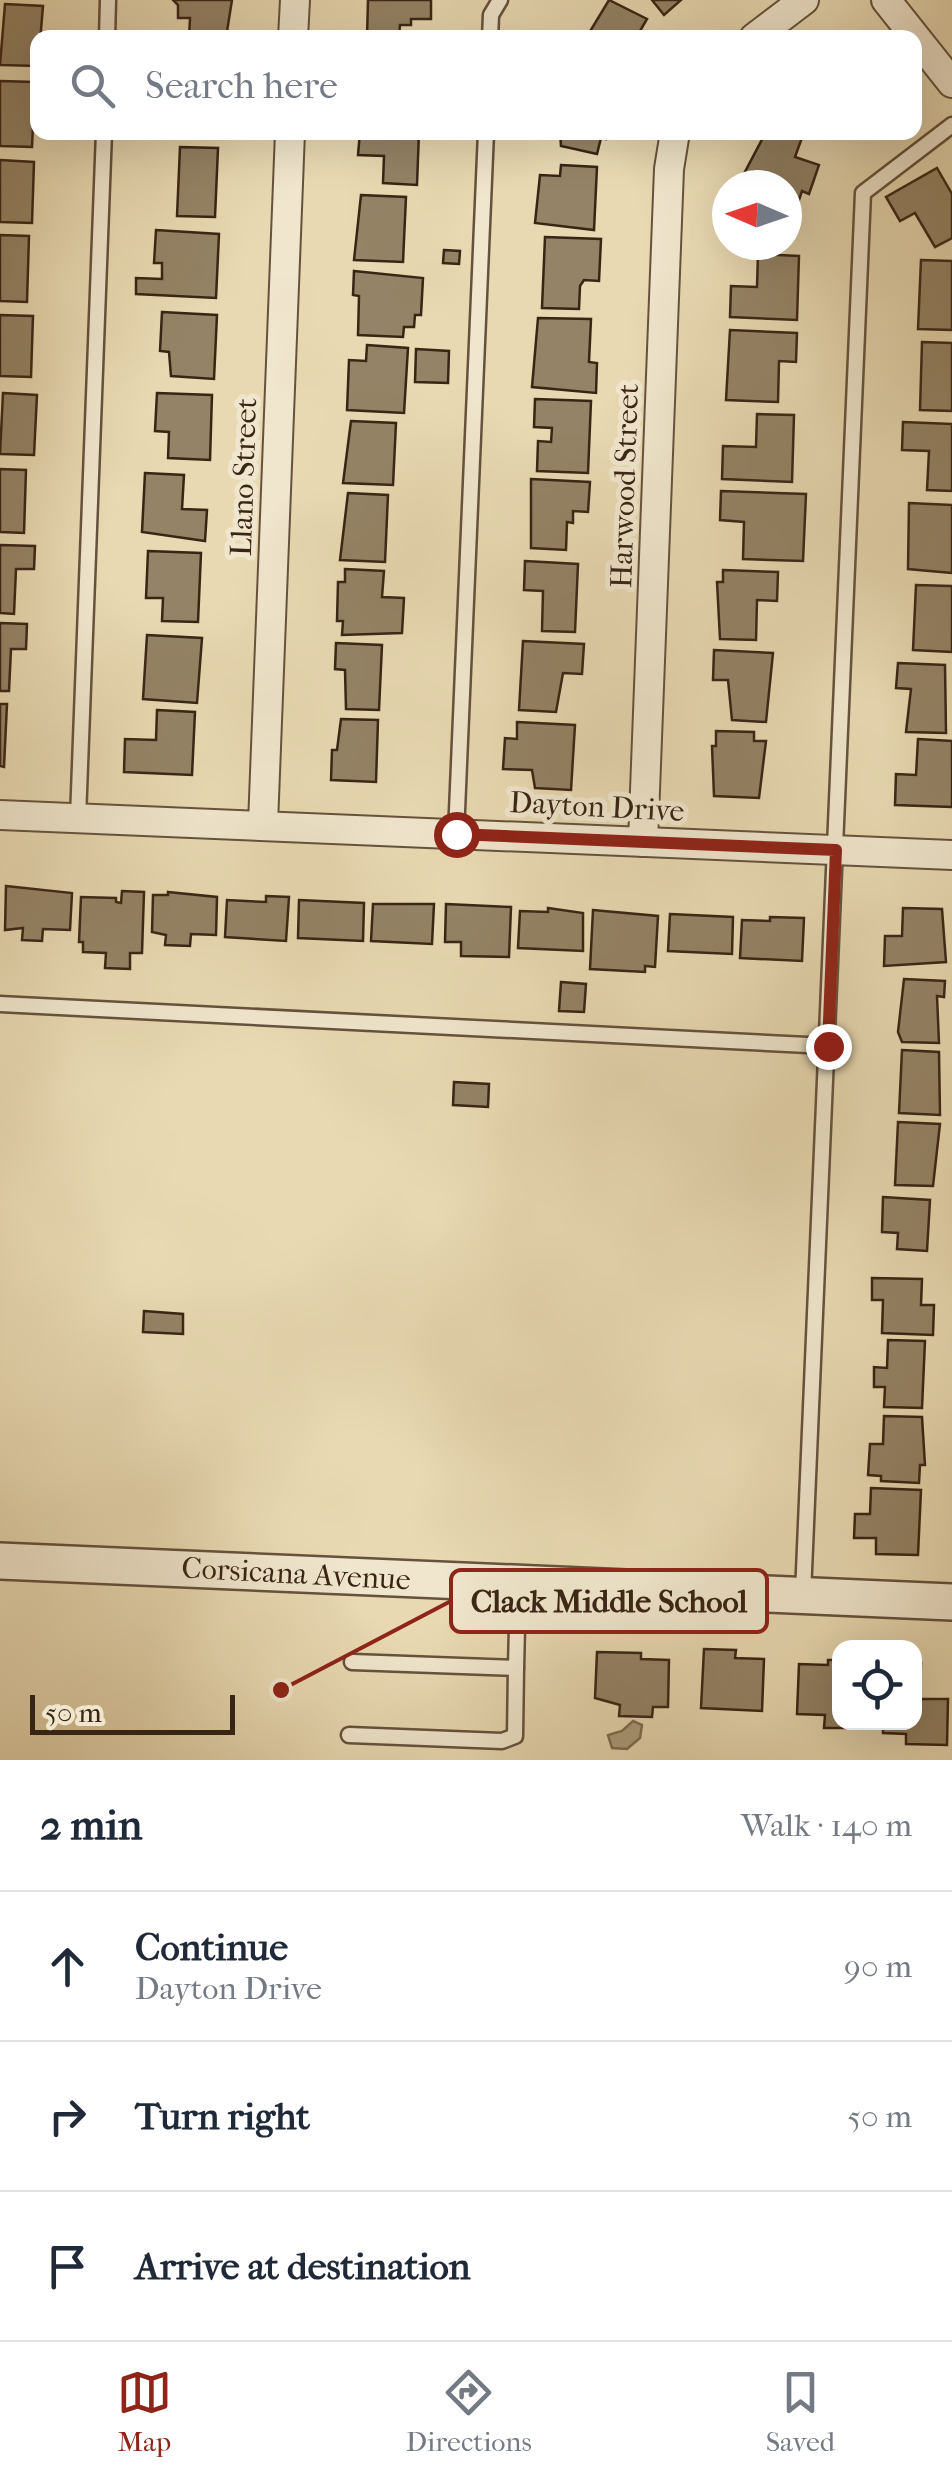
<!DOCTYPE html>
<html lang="en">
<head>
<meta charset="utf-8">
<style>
	:root { --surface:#fff; --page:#f2f2f3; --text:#1f2937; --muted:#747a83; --line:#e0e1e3; --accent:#8f2418 }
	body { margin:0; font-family:"IM FELL French Canon",serif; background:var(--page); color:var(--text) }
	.controls { position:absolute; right:30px; bottom:30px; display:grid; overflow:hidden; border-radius:20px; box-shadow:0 10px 40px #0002 }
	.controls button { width:90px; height:90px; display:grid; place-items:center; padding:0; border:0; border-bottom:2px solid var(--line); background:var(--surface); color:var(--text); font:50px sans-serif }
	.compass { position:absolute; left:712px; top:170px; width:90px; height:90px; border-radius:50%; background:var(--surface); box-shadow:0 10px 40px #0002; rotate:272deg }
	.scale { position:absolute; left:30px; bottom:25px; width:205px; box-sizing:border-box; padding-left:10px; border:5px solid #392514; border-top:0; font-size:28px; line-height:35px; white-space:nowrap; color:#392514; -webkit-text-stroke:8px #f0e6cd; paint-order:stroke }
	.stop { position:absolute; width:30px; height:30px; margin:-22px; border:8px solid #8f2418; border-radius:50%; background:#fff }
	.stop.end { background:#8f2418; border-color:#fff; box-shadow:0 2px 10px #0008 }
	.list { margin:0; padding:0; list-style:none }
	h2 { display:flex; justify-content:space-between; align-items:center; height:130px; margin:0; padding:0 40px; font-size:42px }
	h2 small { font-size:32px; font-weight:400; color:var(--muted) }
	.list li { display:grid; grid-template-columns:65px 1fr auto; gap:30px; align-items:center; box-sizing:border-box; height:150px; padding:0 40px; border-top:2px solid var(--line) }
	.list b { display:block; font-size:38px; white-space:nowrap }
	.list p { margin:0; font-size:32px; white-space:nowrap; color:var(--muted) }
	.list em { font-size:32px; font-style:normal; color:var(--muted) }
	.icon { flex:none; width:55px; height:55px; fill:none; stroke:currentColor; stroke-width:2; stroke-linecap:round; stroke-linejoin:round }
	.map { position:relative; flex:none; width:952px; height:1760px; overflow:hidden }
	.search { position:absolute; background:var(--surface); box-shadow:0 10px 40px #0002; left:30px; right:30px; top:30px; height:110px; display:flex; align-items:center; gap:25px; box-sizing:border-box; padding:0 35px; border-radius:20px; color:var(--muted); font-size:38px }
	.sheet { height:580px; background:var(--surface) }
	nav { display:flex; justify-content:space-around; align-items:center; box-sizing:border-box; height:140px; border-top:2px solid var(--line); background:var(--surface); font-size:28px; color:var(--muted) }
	nav a { display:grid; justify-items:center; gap:5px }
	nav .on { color:var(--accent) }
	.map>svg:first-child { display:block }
	.water { fill:#ac9c7c; stroke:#7e6c52; stroke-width:2.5 }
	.building { fill:#948366; stroke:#392514; stroke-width:2.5 }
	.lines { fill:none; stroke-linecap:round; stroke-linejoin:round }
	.service-casing { stroke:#65523c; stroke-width:19 }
	.minor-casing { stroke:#65523c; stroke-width:32 }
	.tertiary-casing { stroke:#65523c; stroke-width:40 }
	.service { stroke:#f0e6cd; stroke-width:14 }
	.minor { stroke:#f0e6cd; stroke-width:28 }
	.tertiary { stroke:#f0e6cd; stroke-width:35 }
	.route { stroke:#8f2418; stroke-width:12 }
	.labels { text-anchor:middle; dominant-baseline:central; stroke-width:10; stroke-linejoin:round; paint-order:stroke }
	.street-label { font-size:30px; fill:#392514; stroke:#f0e6cd }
	.leader { fill:none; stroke:#8f2418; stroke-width:4 }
	.callout-dot { fill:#8f2418; stroke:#f0e6cd; stroke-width:4 }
	.callout { fill:#f0e6cd; stroke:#8f2418; stroke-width:4 }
	.callout-label { font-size:32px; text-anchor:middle; font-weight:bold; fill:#392514 }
</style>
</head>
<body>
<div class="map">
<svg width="952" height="1760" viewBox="0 0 952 1760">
	<rect width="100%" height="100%" fill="#e8d9b2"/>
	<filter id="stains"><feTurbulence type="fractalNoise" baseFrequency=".002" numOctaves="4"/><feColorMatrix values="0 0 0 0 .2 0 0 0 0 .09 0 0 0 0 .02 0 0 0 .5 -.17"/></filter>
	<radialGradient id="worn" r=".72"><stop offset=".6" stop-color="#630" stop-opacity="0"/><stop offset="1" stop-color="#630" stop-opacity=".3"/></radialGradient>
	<!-- water -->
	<polygon class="water" points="633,1721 642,1725 640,1738 627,1749 612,1748 608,1735 622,1731"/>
	<!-- building -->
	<g class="building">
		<polygon points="173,0 232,0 226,38 189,38 190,18 178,18 178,5"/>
		<polygon points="368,0 431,0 431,19 411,19 411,25 400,25 399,37 367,36"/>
		<polygon points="609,0 647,19 636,38 586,38"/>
		<polygon points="652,0 681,0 664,15"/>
		<polygon points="5,4 43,6 38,66 0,65"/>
		<polygon points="0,81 35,82 32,147 0,146"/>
		<polygon points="360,132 419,132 417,185 383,183 384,156 358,155"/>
		<polygon points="560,132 608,132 606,139 601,138 597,154 561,146"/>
		<polygon points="766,132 804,132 795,157 819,165 809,194 802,191 796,209 787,206 787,185 738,185"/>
		<polygon points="180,147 218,148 215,217 177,216"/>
		<polygon points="0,160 34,162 32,223 0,222"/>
		<polygon points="561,165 597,167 594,230 535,223 540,175 560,176"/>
		<polygon points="937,168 952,194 952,238 935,247 915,213 900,221 886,197"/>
		<polygon points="361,195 406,197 403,262 354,260"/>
		<polygon points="156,230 219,234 216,298 136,294 136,278 162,279 162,263 154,263"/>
		<polygon points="0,235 29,236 27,302 0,301"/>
		<polygon points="545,237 601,239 599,281 584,280 580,286 579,309 542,308"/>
		<polygon points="444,250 460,251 459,264 443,263"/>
		<polygon points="758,254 799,256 797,320 730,317 731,286 757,287"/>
		<polygon points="921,260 952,261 952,330 918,329"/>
		<polygon points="354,271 423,278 421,315 415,315 414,327 404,327 403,337 358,335 359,296 353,295"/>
		<polygon points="162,312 217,315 214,379 171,376 169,352 160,351"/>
		<polygon points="0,315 33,316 31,377 0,376"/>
		<polygon points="538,318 591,319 589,362 597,363 596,393 532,387"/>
		<polygon points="730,330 797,333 796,362 779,361 778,402 726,400"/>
		<polygon points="922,342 952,343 952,411 920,410"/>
		<polygon points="367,345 408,348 404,413 347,410 349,360 366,361"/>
		<polygon points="416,349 449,351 448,383 415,382"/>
		<polygon points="3,393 37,395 34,455 0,454"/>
		<polygon points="157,393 212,395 210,460 168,458 169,432 155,431"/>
		<polygon points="535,399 591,401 588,473 537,471 538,441 551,442 552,428 534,427"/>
		<polygon points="757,414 794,415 792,482 722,479 723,446 756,447"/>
		<polygon points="351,421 396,423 393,485 343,483"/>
		<polygon points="903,422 952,424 952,491 927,490 929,451 902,450"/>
		<polygon points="0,469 26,470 24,533 0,532"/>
		<polygon points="145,473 184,475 182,509 207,510 205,541 142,532"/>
		<polygon points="531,479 590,482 588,512 573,511 573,523 567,522 566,550 531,548"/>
		<polygon points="721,491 806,494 803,561 743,559 744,522 720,520"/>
		<polygon points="348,493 388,495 385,562 340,560"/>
		<polygon points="909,503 952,505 952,573 908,569"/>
		<polygon points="0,545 35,546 34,569 16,569 14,614 0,613"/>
		<polygon points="148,551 201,553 198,622 162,621 163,598 146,598"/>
		<polygon points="525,561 578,564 575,632 542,631 543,591 524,590"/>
		<polygon points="345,569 384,571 382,597 404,598 402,633 342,635 343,621 337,621 338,582 345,582"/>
		<polygon points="723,570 778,572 777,601 757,600 756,640 720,639 717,582 723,582"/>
		<polygon points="916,585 952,586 952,652 913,650"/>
		<polygon points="0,623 27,624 26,649 11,649 9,691 0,691"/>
		<polygon points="147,635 202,638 197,703 143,699"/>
		<polygon points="523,641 584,644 582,674 563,673 556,712 519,710"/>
		<polygon points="336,643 382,645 379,710 346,709 345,670 335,669"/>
		<polygon points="714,650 773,653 766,722 732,720 728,680 713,680"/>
		<polygon points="898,663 945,665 946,733 906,732 911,689 896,688"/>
		<polygon points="0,704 7,704 4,767 0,766"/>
		<polygon points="157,710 195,712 192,775 124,772 125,739 156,740"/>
		<polygon points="341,719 378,720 376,782 331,780 332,750 337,750"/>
		<polygon points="517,722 575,725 571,790 535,788 532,770 503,769 505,738 517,739"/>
		<polygon points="716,731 754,732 754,741 766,741 759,798 714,796 712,746 716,746"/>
		<polygon points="918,739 952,741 952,807 895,805 896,774 916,775"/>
		<polygon points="6,886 72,893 70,930 43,929 42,941 22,940 23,928 5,930"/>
		<polygon points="122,891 144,892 142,953 130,953 130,969 105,968 106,953 83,952 83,942 79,942 81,897 116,898 116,902 121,903"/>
		<polygon points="168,892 217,897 216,935 191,934 190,946 165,945 166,935 152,932 153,895 168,895"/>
		<polygon points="266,896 289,897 286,941 225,937 227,900 266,902"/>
		<polygon points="299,900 364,903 363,941 298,938"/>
		<polygon points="373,904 434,904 432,944 371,941"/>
		<polygon points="446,904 511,907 509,957 461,956 461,942 445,942"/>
		<polygon points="548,908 583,913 583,951 518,948 520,911 548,912"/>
		<polygon points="903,908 942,909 946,962 884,966 885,936 902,936"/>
		<polygon points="593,910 658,916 655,967 645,966 645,972 590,969"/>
		<polygon points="670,914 733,917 732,954 668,951"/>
		<polygon points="770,917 804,918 802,961 740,958 742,920 770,921"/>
		<polygon points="904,979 945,981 944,997 937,996 939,1043 902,1042 898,1032"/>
		<polygon points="561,982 586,984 584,1012 559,1011"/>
		<polygon points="902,1050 939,1052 940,1115 899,1113"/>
		<polygon points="454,1082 489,1084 488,1107 453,1105"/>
		<polygon points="898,1122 940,1124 933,1186 895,1185"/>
		<polygon points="883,1197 930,1200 927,1251 897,1249 898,1233 882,1232"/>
		<polygon points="872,1278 922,1279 921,1305 934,1305 933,1335 882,1333 883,1300 872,1300"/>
		<polygon points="144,1311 183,1314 183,1334 143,1332"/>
		<polygon points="888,1340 925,1341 922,1408 884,1407 885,1387 874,1387 874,1367 887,1368"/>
		<polygon points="884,1416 922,1417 925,1465 920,1465 919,1483 881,1481 881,1476 868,1475 870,1444 883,1444"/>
		<polygon points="871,1488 921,1490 918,1555 876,1554 876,1538 854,1538 855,1514 870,1514"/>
		<polygon points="704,1649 736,1650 735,1658 764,1659 762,1711 701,1708"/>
		<polygon points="597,1652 641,1653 641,1659 669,1660 668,1707 653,1707 652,1717 619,1716 620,1705 595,1698"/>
		<polygon points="828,1660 840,1660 840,1722 845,1722 845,1728 824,1728 825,1715 797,1714 799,1664 828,1665"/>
		<polygon points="914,1663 921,1663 920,1699 948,1699 947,1745 906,1744 906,1734 883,1733 883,1722 914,1722"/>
	</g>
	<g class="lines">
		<!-- service casing -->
		<g class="service-casing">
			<g id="service">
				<polyline points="107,38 108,0"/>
				<polyline points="490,38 491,15 500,0"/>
				<polyline points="78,818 104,132"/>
				<polyline points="456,834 486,132"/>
				<polyline points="0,1004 828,1046"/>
				<polyline points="803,1594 863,193 952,125"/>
				<polyline points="352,1662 516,1668 518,1584"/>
				<polyline points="349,1735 502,1741 515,1736 516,1668"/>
			</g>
		</g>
		<!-- minor casing -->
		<g class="minor-casing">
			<g id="minor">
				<polyline points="886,0 952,83"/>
				<polyline points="293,38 295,0"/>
				<polyline points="754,38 804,0"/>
				<polyline points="0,815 952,855"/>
				<polyline points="263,824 290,132"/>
				<polyline points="643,842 669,169 675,132"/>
			</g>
		</g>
		<!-- tertiary casing -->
		<g class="tertiary-casing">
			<polyline id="tertiary" points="0,1561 952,1602"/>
		</g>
		<!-- service -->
		<use href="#service" class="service"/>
		<!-- minor -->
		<use href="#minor" class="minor"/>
		<!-- tertiary -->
		<use href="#tertiary" class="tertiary"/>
	</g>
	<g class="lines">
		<!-- route -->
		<polyline class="route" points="456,834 836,850 828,1046"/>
	</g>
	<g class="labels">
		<!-- street labels -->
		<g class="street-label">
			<text transform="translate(244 477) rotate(-88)">Llano Street</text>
			<text transform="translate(625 486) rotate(-88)">Harwood Street</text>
			<text transform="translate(597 807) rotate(3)">Dayton Drive</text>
			<text transform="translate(296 1574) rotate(3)">Corsicana Avenue</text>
		</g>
	</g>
	<!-- callouts -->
	<path class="leader" d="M281 1690L451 1601"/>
	<circle class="callout-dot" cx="281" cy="1690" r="10"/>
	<rect class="callout" x="451" y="1570" width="316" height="62" rx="10"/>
	<g class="callout-label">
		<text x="609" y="1612">Clack Middle School</text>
	</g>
	<rect width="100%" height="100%" filter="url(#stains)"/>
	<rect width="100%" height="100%" fill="url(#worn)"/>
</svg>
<div class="controls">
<button><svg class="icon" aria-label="locate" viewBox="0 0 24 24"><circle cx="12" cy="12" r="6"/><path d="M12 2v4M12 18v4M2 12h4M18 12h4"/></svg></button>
</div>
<svg class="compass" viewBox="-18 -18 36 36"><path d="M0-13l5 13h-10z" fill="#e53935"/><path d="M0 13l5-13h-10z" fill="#747a83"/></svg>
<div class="scale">50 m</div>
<div class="stop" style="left:456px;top:834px"></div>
<div class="stop end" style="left:828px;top:1046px"></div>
<div class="search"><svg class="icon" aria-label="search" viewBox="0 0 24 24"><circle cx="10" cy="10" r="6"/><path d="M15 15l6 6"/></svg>Search here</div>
</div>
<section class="sheet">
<h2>2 min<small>Walk · 140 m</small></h2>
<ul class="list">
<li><svg class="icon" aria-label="ahead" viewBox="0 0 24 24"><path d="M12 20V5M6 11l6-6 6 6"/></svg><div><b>Continue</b><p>Dayton Drive</p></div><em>90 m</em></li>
<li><svg class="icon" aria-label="right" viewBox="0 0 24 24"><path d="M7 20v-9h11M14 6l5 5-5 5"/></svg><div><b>Turn right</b></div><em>50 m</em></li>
<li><svg class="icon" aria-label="arrive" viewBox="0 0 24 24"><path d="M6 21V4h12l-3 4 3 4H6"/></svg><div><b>Arrive at destination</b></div></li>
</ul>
</section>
<nav>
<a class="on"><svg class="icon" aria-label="map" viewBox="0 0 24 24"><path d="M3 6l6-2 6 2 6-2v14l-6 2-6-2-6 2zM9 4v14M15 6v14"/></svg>Map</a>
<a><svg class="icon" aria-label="directions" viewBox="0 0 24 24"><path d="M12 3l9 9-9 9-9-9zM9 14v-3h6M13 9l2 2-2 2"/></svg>Directions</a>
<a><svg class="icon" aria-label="saved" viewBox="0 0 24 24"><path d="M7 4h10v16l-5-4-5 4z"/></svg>Saved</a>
</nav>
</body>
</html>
